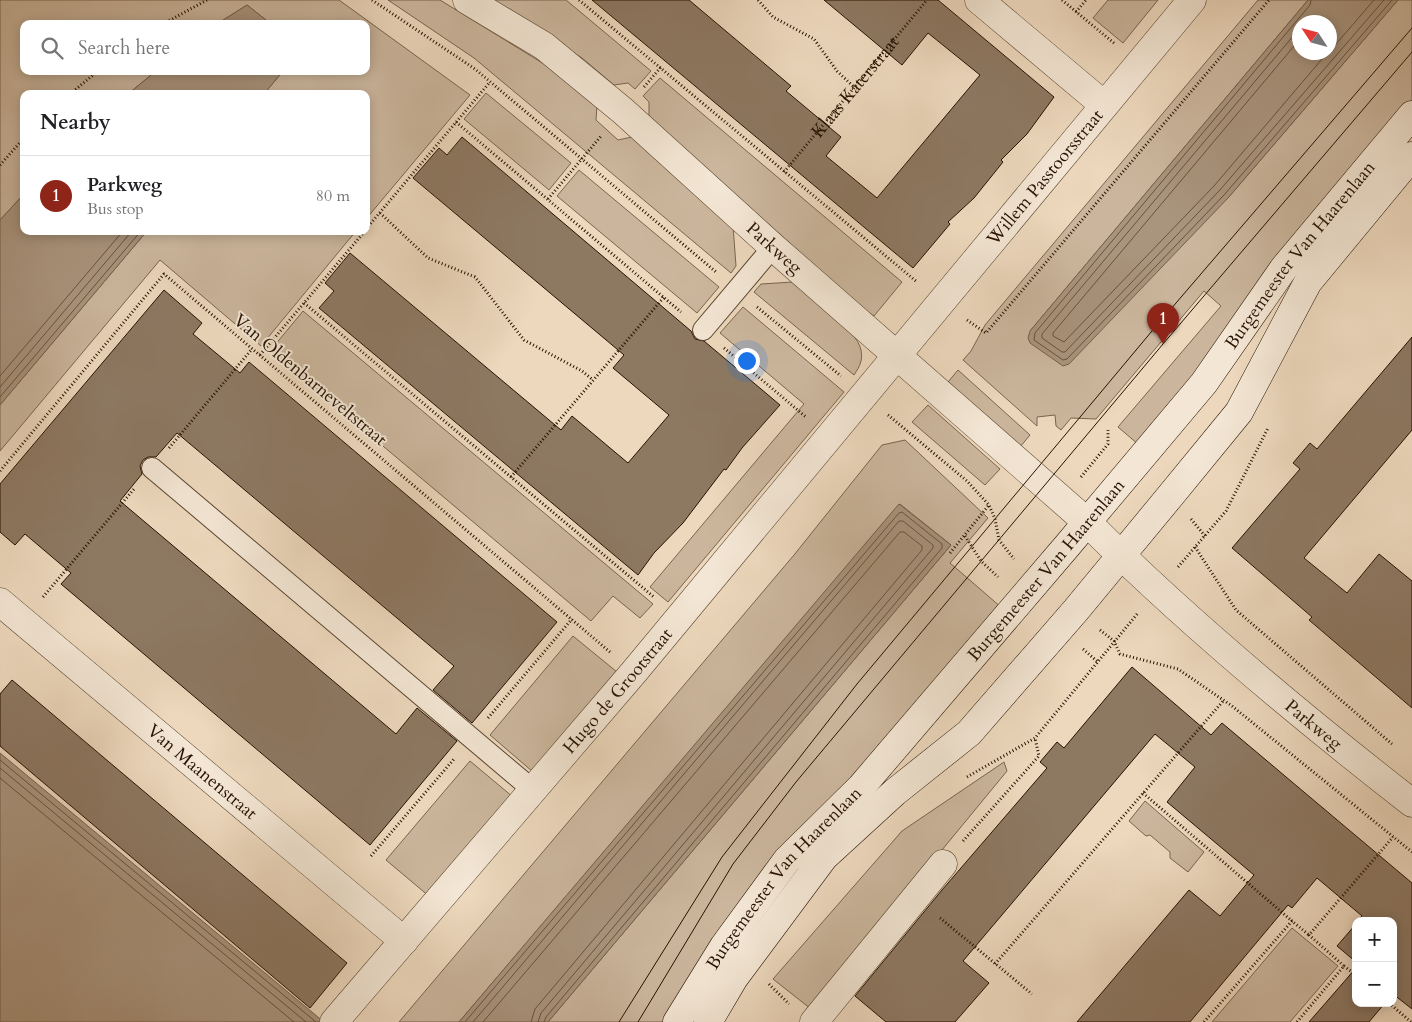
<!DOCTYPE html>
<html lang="en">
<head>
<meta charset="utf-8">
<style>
	:root { --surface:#fff; --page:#f2f2f2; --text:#202124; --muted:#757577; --line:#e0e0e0; --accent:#8f2418 }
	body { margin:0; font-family:Cardo,serif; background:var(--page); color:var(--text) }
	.controls { position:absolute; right:15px; bottom:15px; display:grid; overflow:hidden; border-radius:10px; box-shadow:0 2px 12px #0003 }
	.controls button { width:45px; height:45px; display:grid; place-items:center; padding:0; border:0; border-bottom:1px solid var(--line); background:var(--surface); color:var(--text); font:25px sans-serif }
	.compass { position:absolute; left:1292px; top:15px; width:45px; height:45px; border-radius:50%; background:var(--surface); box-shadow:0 2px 12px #0003; rotate:306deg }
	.you { position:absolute; left:746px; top:360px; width:18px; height:18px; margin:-12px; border:4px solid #fff; border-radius:50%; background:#1a73e8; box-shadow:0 0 0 8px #1a73e833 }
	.badge { display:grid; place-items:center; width:32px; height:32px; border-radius:50%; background:var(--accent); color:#fff; font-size:16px; font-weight:700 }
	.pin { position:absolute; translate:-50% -41px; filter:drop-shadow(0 1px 2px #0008) }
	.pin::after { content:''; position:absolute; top:26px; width:18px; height:15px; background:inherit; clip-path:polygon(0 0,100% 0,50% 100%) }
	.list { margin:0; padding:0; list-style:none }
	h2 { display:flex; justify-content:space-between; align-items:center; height:65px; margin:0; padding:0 20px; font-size:21px }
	h2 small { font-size:16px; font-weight:400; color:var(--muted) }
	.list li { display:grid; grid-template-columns:32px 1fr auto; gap:15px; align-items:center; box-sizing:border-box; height:80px; padding:0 20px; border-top:1px solid var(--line) }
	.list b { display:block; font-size:19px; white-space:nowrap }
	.list p { margin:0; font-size:16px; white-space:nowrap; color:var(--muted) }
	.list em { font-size:16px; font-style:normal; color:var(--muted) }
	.icon { flex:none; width:28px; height:28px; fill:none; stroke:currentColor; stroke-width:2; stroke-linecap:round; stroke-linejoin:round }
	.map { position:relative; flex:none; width:1412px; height:1022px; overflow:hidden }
	.search { position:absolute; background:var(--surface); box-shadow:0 2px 12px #0003; left:20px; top:20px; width:350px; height:55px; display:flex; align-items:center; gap:12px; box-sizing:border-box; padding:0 18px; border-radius:10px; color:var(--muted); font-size:19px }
	.panel { position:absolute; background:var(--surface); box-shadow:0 2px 12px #0003; left:20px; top:90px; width:350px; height:145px; border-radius:10px }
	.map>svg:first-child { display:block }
	.green { fill:#cbb69d; stroke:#78644e }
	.water { fill:#a9947d; stroke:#75604b; fill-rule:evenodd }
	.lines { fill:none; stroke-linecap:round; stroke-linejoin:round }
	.shore { stroke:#68523e; stroke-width:1 }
	.building { fill:#8d7862; stroke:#261100 }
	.service-casing { stroke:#58432f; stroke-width:22 }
	.minor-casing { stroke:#58432f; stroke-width:29 }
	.secondary-casing { stroke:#261100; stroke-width:29 }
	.path { stroke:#261100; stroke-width:3; stroke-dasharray:1 2.5; stroke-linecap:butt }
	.service { stroke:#f3e6d4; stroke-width:20 }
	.minor { stroke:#f3e6d4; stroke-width:28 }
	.secondary { stroke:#f3e6d4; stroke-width:28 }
	.tram { stroke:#261100; stroke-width:1 }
	.labels { text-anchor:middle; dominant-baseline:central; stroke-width:4; stroke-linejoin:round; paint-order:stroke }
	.street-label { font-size:18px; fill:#261100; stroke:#f3e6d4 }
</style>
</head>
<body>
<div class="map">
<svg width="1412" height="1022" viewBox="0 0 1412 1022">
	<rect width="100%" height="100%" fill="#edd8bd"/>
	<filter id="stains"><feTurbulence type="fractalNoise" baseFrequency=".004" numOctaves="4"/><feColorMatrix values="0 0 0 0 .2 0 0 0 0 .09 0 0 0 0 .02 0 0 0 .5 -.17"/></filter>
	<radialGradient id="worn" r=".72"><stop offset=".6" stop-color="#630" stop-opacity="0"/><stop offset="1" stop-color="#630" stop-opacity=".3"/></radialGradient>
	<!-- green -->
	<g class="green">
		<polygon points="0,0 339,0 470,95 366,219 366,94 264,94 283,71 366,71 366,24 271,24 247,5 217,24 24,24 24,71 156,71 128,94 24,94 24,194 0,220"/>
		<polygon points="388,0 440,0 557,72 597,105 596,120 618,140 632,137 733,225 736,266 731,273 474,58"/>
		<polygon points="490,0 566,0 651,71 635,89 628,83 614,85 582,58"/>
		<polygon points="1108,0 1158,0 1123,43 1093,18"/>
		<polygon points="1258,0 1308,0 1030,331 1228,198 1398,0 1412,0 1412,102 1139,445 1118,427 1221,306 1204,291 1096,419 1071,418 1061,430 1056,426 1055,415 1037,417 1037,426 963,360 971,351 985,325"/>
		<polygon points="660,78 902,282 874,316 863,309 649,117 649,102 643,96"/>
		<polygon points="486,93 571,163 549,190 464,119"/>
		<polygon points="579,170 719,287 697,313 557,196"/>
		<polygon points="147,231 356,231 261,346 160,260 0,451 0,405"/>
		<path d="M 793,282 C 810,297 857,329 861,350 C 863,360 860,366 854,375 L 754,292 L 761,284 Z"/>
		<polygon points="743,307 844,392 668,602 650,587 804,404 720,333"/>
		<polygon points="303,311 653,604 640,618 613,596 591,621 270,351"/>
		<polygon points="958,370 1030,435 1020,447 948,382"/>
		<polygon points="928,405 1000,469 985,485 912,422"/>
		<polygon points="905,440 988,518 950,563 1002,608 668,1022 548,1022 951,545 900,504 459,1022 399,1022 794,555 882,445"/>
		<polygon points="573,636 617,672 533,772 490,735"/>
		<polygon points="470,761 513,797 430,897 386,860"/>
		<polygon points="1004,762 1007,771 811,1009 773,979 902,831"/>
		<polygon points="1145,801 1204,852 1188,872 1170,858 1170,852 1150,835 1146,836 1129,821"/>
		<polygon points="1292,928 1338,966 1290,1022 1212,1022"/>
	</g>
	<!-- water -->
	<g class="water">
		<path d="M 1308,0 L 1398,0 L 1228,198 L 1069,364 L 1063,366 L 1030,343 L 1028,338 L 1030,331 ZM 1300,22 L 1330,22 L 1330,52 L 1300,52 Z"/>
		<polygon points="247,5 271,24 217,24"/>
		<polygon points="156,71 283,71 264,94 128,94"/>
		<polygon points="24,194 24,231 147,231 0,405 0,220"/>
		<polygon points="899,504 951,545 548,1022 459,1022"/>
		<polygon points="0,753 324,1022 0,1022"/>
	</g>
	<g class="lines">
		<!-- shore -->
		<g class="shore">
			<polyline points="1311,0 1310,5 1035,333 1034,340 1063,360 1067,359 1224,195 1392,0"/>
			<polyline points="1300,28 1042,334 1042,338 1062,352 1065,352 1219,191 1384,0"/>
			<polyline points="1300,39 1053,333 1053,336 1064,342 1214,186 1328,52"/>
			<polyline points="1330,51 1374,0"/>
			<polyline points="0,376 123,231"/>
			<polyline points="0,387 132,231"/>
			<polyline points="0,397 141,231"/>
			<polyline points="0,760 316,1022"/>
			<polyline points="0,768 306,1022"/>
			<polyline points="0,778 294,1022"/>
			<polyline points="465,1022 899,513 902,512 942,544 942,548 546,1017 544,1022"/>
			<polyline points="473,1022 899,521 903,521 933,545 933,548 541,1013 538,1022"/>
			<polyline points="483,1022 900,532 904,532 922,546 922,550 535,1009 531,1022"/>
		</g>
	</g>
	<!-- building -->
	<g class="building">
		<polygon points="592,0 689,0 791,86 786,91 841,137 826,156 877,198 980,75 928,33 902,65 824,0 938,0 1054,97 1027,134 1001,160 1003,162 974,198 948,222 950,224 913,268"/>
		<polygon points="462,137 691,331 695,339 704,341 780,405 742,448 726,470 724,469 683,523 654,553 638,575 319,308 334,291 325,283 350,253 561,430 572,416 628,463 669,415 613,368 624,355 413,178 439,148 447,155"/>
		<polygon points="164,290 202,323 193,334 240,373 249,362 557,622 472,723 433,690 454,666 177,433 156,457 148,457 143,460 140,466 142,474 120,501 396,734 417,708 457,741 370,845 61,584 71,573 25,534 15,545 0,532 0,484"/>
		<polygon points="1412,337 1412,430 1304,558 1347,593 1379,554 1412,581 1412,708 1309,620 1312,617 1232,548 1300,469 1293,463 1310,443 1317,449"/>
		<polygon points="1132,667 1211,735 1222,723 1412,883 1412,1009 1393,994 1393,921 1358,921 1362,916 1317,878 1292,908 1288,905 1190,1022 1077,1022 1189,890 1220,916 1254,875 1167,802 1195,767 1155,734 963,961 989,983 955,1022 886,1022 855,996 942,890 1047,768 1040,762 1057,742 1064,748"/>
		<polygon points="12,680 347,963 310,1008 0,746 0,694"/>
		<polygon points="1356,924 1356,962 1337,946"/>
		<polygon points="1356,968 1356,1003 1385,1003 1369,1022 1309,1022"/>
	</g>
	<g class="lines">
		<!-- service casing -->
		<g class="service-casing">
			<g id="service">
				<polyline points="703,330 773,247"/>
				<polyline points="152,468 533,790"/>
			</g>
		</g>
		<!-- minor casing -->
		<g class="minor-casing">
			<g id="minor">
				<path id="s2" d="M 467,0 L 544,46 L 623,111 L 773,247 L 1087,522 C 1188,623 1299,715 1412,803"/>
				<polyline points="979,0 1104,105"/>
				<path id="s3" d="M 0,602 L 404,941"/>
				<path id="s4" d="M 334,1022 L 634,672 L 1192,0"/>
				<polyline points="814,1022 943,864"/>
			</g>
		</g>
		<!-- secondary casing -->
		<g class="secondary-casing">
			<g id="secondary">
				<path id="s5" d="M 677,1022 L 724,946 L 787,860 L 861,787 L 1067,546 L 1204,383 L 1284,268 L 1412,115"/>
				<polyline points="708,1022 734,978 824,857 895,792 969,733 1076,610 1171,495 1239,412 1308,282 1412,156"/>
			</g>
		</g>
		<!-- path -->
		<g class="path">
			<polyline points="372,0 475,69 716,272"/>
			<polyline points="579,0 917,282"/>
			<polyline points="758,0 773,17 814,39 837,71 854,87"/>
			<polyline points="1062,0 1115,44"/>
			<polyline points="1076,12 1086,0"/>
			<polyline points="163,24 207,0"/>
			<polyline points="644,87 661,67"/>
			<polyline points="70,94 98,71"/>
			<polyline points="456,122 681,312"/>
			<polyline points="0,165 24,138"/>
			<path id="s1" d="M 784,172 L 927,0"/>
			<polyline points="548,199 602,135"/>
			<polyline points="380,213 428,258 475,277 524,340 582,371 593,380"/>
			<polyline points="366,229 490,82"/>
			<polyline points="304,303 655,598"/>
			<polyline points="757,307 841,376"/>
			<polyline points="967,320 986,333 1269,0"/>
			<polyline points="724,348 806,417"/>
			<polyline points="260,355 365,231"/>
			<polyline points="888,415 967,481 989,505 995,519 999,540 1014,559"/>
			<polyline points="169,448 252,349"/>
			<polyline points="0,471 164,274 610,652"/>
			<polyline points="511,477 664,297"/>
			<polyline points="1081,477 1108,444 1108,430"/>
			<polyline points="1191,519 1205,536"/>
			<polyline points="965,536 981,561 998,577"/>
			<polyline points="1195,547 1236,610 1392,744"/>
			<polyline points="950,553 989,505"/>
			<polyline points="1178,567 1226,511 1268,428"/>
			<polyline points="43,597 134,489"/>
			<polyline points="1100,630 1114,641 1120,654 1178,669 1232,706 1412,852"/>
			<polyline points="1083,649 1098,662"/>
			<polyline points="488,718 572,619"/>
			<polyline points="967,777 1035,738 1138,613"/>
			<polyline points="1143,793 1292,921"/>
			<polyline points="963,841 1039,756 1035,738"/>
			<polyline points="371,856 454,759"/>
			<polyline points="940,918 1032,994"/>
			<polyline points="995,964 1224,700"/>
			<polyline points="1344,966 1356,975"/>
			<polyline points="769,984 789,1004"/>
			<polyline points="1389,1003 1411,1022"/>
			<polyline points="1204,1022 1292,921 1309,935"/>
			<polyline points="1297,1022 1344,966 1309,935 1393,837"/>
		</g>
		<!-- service -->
		<use href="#service" class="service"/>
		<!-- minor -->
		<use href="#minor" class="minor"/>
		<!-- secondary -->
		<use href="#secondary" class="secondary"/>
		<!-- tram -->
		<g class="tram">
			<polyline points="619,1022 722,857 857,684 1152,331 1412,28"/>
			<polyline points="638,1022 733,864 796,782 1163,344 1412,52"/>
		</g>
	</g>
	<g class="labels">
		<!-- street labels -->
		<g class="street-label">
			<text stroke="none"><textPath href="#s1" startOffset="111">Klaas Katerstraat</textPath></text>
			<text stroke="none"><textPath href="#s4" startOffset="1104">Willem Passtoorsstraat</textPath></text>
			<text stroke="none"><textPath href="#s2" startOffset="396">Parkweg</textPath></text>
			<text stroke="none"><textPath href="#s5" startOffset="990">Burgemeester Van Haarenlaan</textPath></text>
			<text transform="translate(310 380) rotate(40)">Van Oldenbarneveltstraat</text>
			<text stroke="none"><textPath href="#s5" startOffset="585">Burgemeester Van Haarenlaan</textPath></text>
			<text stroke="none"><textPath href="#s4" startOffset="436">Hugo de Grootstraat</textPath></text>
			<text stroke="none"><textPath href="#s2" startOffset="1116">Parkweg</textPath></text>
			<text stroke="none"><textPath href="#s3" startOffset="264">Van Maanenstraat</textPath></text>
			<text stroke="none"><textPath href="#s5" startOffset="180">Burgemeester Van Haarenlaan</textPath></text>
		</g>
	</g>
	<rect width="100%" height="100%" filter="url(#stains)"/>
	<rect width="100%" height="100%" fill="url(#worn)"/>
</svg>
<div class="controls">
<button>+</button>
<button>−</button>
</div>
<svg class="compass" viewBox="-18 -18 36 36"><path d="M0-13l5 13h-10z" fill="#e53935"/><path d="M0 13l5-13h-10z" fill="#757577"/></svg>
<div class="you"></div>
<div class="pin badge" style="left:1163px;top:344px">1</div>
<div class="search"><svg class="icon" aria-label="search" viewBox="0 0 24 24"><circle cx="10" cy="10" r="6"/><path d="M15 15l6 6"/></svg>Search here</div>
<section class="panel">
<h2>Nearby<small></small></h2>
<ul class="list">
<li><span class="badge">1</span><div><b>Parkweg</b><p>Bus stop</p></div><em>80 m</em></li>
</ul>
</section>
</div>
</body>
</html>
